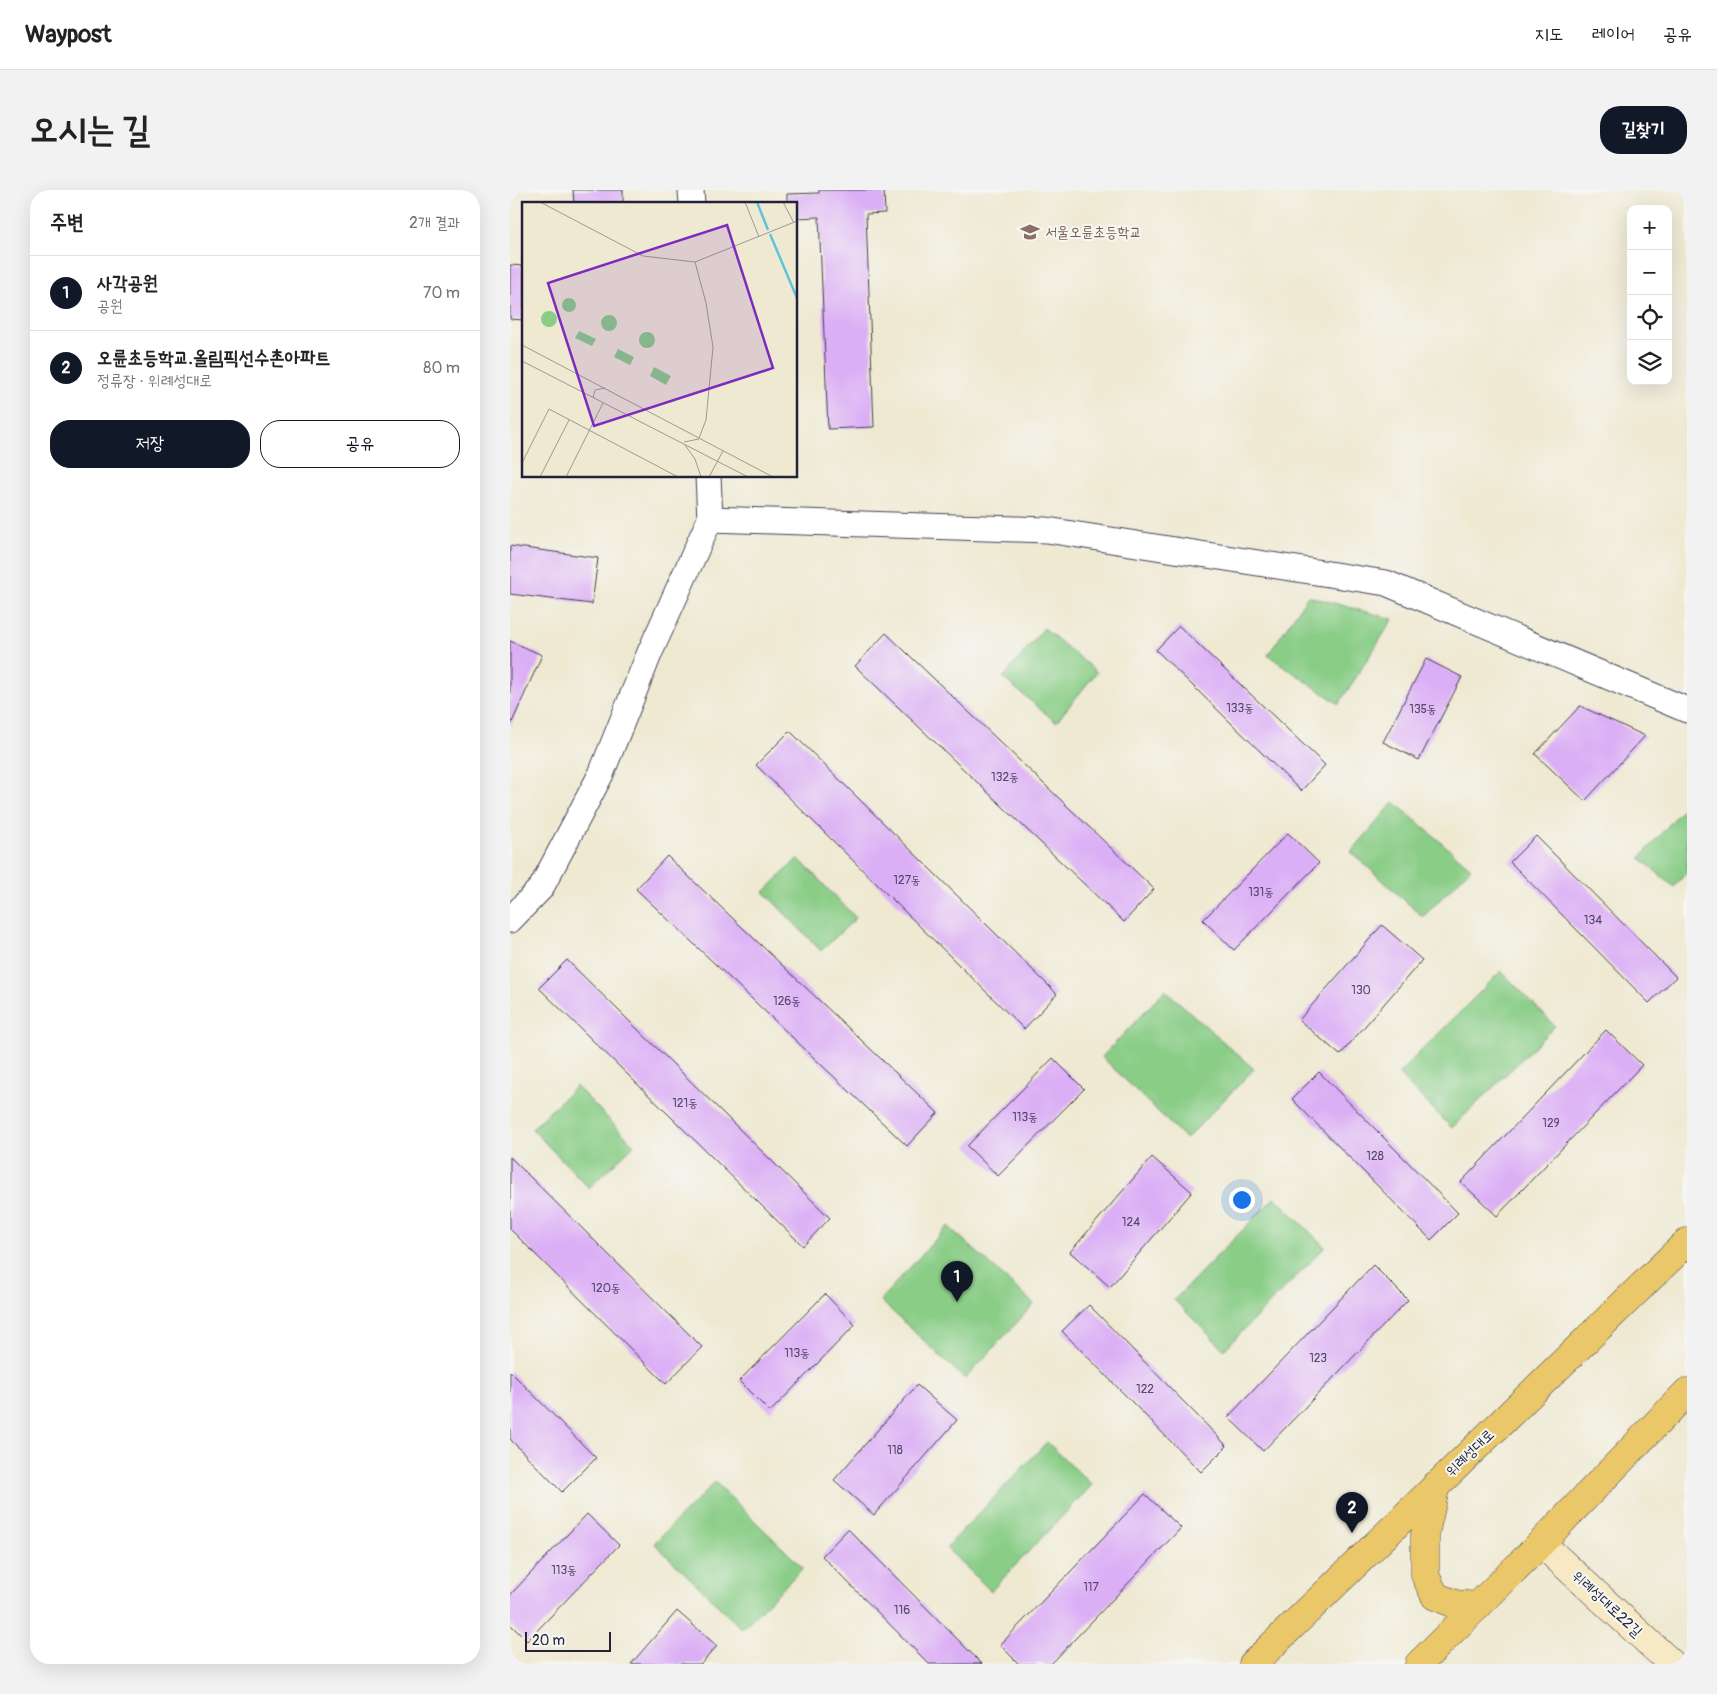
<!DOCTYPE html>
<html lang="ko">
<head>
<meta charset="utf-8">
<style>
	:root { --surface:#fff; --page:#f2f2f2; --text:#222; --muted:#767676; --line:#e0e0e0; --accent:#111827 }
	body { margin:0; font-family:Pangolin,"Poor Story",sans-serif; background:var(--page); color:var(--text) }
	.controls { position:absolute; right:15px; top:15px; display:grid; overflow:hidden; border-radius:10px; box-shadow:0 5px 20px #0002 }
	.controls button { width:45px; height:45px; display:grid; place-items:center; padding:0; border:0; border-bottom:1px solid var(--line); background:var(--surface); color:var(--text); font:25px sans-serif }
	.scale { position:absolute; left:15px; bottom:12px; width:86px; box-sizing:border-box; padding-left:5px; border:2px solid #22223b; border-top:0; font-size:14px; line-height:18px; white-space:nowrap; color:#22223b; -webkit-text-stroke:4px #f6f6f2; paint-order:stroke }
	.you { position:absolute; left:731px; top:1009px; width:18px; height:18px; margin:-12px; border:4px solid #fff; border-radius:50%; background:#1a73e8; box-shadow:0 0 0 8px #1a73e833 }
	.badge { display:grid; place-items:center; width:32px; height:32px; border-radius:50%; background:var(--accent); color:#fff; font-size:16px; font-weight:700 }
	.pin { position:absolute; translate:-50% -41px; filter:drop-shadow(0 1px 2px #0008) }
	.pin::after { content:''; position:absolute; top:26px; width:18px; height:15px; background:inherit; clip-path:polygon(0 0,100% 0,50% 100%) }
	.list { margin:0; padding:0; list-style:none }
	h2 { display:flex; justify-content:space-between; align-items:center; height:65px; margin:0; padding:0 20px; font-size:21px }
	h2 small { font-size:16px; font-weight:400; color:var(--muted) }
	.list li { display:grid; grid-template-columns:32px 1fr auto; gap:15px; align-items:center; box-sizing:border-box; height:75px; padding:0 20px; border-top:1px solid var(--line) }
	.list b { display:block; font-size:19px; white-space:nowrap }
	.list p { margin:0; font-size:16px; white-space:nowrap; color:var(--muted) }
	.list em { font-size:16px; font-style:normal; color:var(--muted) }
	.actions { display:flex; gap:10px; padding:15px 20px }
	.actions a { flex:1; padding:11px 0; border:1px solid var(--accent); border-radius:20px; text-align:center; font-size:18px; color:var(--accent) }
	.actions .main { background:var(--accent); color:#fff }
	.icon { flex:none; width:28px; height:28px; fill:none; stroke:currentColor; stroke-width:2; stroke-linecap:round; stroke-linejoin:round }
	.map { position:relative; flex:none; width:1177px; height:1474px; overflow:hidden; border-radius:20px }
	header { display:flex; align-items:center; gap:30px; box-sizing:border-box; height:70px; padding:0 25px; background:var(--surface); border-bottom:1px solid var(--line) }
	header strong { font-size:24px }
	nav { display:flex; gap:28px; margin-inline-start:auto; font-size:18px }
	.intro { display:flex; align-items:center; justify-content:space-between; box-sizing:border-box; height:120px; padding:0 30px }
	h1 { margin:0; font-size:35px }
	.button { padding:12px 22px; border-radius:20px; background:var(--accent); color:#fff; font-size:18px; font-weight:700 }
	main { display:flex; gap:30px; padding:0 30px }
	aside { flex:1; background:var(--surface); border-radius:20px; box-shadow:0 5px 20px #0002 }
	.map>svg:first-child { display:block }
	.green { fill:#8acd87; stroke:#567861 }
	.building { fill:#dbaff5 }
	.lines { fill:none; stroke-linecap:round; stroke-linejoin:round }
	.street-casing { stroke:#414052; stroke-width:27 }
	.secondary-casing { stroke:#414052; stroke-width:29 }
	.primary-casing { stroke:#414052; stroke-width:29 }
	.street { stroke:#fff; stroke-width:25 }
	.secondary { stroke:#f7e9c3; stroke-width:28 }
	.primary { stroke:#eac769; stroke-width:28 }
	.labels { text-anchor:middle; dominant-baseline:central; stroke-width:4; stroke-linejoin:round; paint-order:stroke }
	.number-label { font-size:12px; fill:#50456a }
	.education-label { font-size:15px; fill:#785e54; stroke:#f6f6f2; text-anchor:start }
	.street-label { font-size:15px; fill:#22223b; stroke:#f6f6f2 }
	.inset-river { fill:none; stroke:#5ec3db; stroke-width:2.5 }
	.inset-road { fill:none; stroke:#9d9996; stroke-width:1 }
	.view { fill:#7b2cbf; fill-opacity:0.15; stroke:#7b2cbf; stroke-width:2.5 }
	.inset-edge { fill:none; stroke:#22223b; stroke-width:2.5 }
</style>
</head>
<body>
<header>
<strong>Waypost</strong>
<nav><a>지도</a><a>레이어</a><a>공유</a></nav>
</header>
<div class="intro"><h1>오시는 길</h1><a class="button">길찾기</a></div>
<main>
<aside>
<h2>주변<small>2개 결과</small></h2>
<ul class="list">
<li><span class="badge">1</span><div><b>사각공원</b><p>공원</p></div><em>70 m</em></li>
<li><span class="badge">2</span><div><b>오륜초등학교.올림픽선수촌아파트</b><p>정류장 · 위례성대로</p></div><em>80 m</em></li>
</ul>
<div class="actions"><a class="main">저장</a><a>공유</a></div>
</aside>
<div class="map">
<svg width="1177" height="1474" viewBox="0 0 1177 1474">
	<rect width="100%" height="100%" fill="#f6f6f2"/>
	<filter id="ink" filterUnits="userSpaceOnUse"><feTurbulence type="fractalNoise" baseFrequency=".02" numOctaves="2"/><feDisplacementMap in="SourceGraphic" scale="10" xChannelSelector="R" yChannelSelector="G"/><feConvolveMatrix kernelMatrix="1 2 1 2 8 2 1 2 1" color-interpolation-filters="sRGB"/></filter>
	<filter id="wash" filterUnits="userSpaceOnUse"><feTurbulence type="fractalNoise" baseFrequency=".0096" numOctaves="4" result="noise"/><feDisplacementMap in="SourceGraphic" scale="20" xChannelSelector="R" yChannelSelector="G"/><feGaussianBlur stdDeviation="1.12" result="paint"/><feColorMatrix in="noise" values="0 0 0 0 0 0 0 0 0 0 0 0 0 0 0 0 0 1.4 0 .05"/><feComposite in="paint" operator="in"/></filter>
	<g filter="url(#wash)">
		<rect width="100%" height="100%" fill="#efe9d2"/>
		<!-- green -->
		<g class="green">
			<polygon points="798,406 883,429 829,514 758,465"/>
			<polygon points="534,438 587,482 546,532 493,488"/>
			<polygon points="884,612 961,678 913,727 841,662"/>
			<polygon points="1177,614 1177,682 1164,697 1130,668"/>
			<polygon points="288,668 346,728 311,761 254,702"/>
			<polygon points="991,781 1045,836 942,938 888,884"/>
			<polygon points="655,800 744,879 676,949 592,867"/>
			<polygon points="66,896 124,955 79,998 22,939"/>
			<polygon points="765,1007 815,1057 714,1160 664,1110"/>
			<polygon points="438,1036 524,1114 455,1189 370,1110"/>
			<polygon points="537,1252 582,1295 481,1401 436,1358"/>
			<polygon points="205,1292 293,1378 232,1439 144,1353"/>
		</g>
		<g id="blocks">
			<!-- building -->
			<g class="building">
				<polygon points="63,0 113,0 113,14 64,14"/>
				<polygon points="309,0 374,0 375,23 356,24 364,237 318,239 309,27 286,28 286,14 277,14 277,4 309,3"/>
				<polygon points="0,75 14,76 14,130 0,129"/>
				<polygon points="0,356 88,368 82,414 0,404"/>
				<polygon points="669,436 815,575 791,601 646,460"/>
				<polygon points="376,443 644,699 614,732 345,476"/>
				<polygon points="0,451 32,465 0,537"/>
				<polygon points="916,469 952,487 909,570 873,552"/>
				<polygon points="1070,516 1135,546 1075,611 1025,564"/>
				<polygon points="280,541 547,804 514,839 246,575"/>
				<polygon points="778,643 809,673 724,760 693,730"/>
				<polygon points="1026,646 1166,787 1139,813 1000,672"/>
				<polygon points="157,666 428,923 397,956 126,699"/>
				<polygon points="872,735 912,770 830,865 789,830"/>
				<polygon points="57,770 320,1028 293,1056 29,798"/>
				<polygon points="1096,840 1132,875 987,1026 951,992"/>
				<polygon points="543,868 574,899 488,986 457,956"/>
				<polygon points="809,882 948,1023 921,1050 782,909"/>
				<polygon points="0,967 192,1157 156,1194 0,1039"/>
				<polygon points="642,967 682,1002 600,1097 560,1062"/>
				<polygon points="863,1075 898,1110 753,1261 718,1227"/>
				<polygon points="315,1104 345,1135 260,1222 229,1191"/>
				<polygon points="579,1115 717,1256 691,1282 552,1141"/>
				<polygon points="0,1181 86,1268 52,1302 0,1249"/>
				<polygon points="407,1195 447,1230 364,1325 324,1290"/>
				<polygon points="635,1304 671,1338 541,1474 509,1474 490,1455"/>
				<polygon points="77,1324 109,1355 17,1451 0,1434 0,1405"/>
				<polygon points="338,1339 472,1474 419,1474 312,1366"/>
				<polygon points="167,1421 207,1456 191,1474 121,1474"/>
			</g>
		</g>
	</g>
	<g filter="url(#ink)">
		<use href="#blocks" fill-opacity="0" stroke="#414052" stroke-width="1"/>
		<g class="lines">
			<!-- street casing -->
			<g class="street-casing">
				<g id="street">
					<polyline points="181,0 182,14"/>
					<polyline points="200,329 537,340 876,393 1177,520"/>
					<polyline points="0,730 31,698 91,584 140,462 200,329 198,286"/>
				</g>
			</g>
			<!-- secondary casing -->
			<g class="secondary-casing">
				<polyline id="secondary" points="1031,1353 1162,1474"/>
			</g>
			<!-- primary casing -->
			<g class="primary-casing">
				<g id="primary">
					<polyline points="926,1295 915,1344 915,1385 925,1406 945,1414 968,1416"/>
					<polyline points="743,1474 1177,1052"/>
					<polyline points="909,1474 1031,1353 1177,1202"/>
				</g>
			</g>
			<!-- street -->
			<use href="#street" class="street"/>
			<!-- secondary -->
			<use href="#secondary" class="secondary"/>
			<!-- primary -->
			<use href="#primary" class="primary"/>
		</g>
	</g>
	<!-- icons -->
	<defs>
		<g id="school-bare" transform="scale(1.5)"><path d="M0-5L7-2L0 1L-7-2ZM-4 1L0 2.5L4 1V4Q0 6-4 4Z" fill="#8d6e63" stroke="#f6f6f2" stroke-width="2.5" paint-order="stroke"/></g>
	</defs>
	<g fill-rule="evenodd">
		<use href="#school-bare" x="520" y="42"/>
	</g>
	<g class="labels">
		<!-- number labels -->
		<g class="number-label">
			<text x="730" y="518">133동</text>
			<text x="913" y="519">135동</text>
			<text x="495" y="587">132동</text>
			<text x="397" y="690">127동</text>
			<text x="751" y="702">131동</text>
			<text x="1083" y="730">134</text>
			<text x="851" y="800">130</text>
			<text x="277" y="811">126동</text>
			<text x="175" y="913">121동</text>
			<text x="515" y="927">113동</text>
			<text x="1041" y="933">129</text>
			<text x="865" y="966">128</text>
			<text x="621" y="1032">124</text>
			<text x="96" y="1098">120동</text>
			<text x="287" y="1163">113동</text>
			<text x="808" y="1168">123</text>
			<text x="635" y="1199">122</text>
			<text x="385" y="1260">118</text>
			<text x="54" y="1380">113동</text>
			<text x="581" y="1397">117</text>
			<text x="392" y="1420">116</text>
		</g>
		<!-- education labels -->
		<g class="education-label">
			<text x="535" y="42">서울오륜초등학교</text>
		</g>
		<!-- street labels -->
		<g class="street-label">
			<text transform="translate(960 1263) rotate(-44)">위례성대로</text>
			<text transform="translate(1097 1414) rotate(43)">위례성대로22길</text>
		</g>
	</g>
	<!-- overview -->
	<g transform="translate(12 12)">
		<rect width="275" height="275" fill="#efe9d2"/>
		<path d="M40 103a7 7 0 1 1 14 0a7 7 0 1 1-14 0ZM19 117a8 8 0 1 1 16 0a8 8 0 1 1-16 0ZM79 121a8 8 0 1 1 16 0a8 8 0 1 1-16 0ZM 57,129 L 74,137 L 70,144 L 53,136 ZM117 138a8 8 0 1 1 16 0a8 8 0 1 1-16 0ZM 96,147 L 112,155 L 108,163 L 92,155 ZM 132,165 L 149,174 L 144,183 L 128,174 Z" fill="#8acd87"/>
		<path class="inset-river" d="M 235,0 L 246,28M 248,32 L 275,96"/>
		<path class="inset-road" d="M 18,0 L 121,54 L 173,60 L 275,19M 223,0 L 237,35M 261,0 L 272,21M 173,60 L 184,101 L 191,145 L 184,218 L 177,236M 0,143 L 251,275M 0,159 L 226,275M 71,196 L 73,188 L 83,186M 162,240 L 177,237M 163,243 L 173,257 L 179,275M 0,261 L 27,207 L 156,275M 18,275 L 47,218M 44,275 L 81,201M 187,275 L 201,249"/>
		<path class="view" d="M 205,23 L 251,166 L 72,224 L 26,81 Z"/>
		<rect width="275" height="275" class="inset-edge"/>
	</g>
</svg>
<div class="controls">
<button>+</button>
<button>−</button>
<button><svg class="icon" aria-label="locate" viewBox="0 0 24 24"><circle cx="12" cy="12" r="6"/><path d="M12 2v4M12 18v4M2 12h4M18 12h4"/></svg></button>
<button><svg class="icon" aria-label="layers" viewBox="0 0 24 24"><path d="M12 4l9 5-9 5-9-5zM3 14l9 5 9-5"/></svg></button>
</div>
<div class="scale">20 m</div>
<div class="you"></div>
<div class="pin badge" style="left:447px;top:1112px">1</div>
<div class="pin badge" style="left:842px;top:1343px">2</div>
</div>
</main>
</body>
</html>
